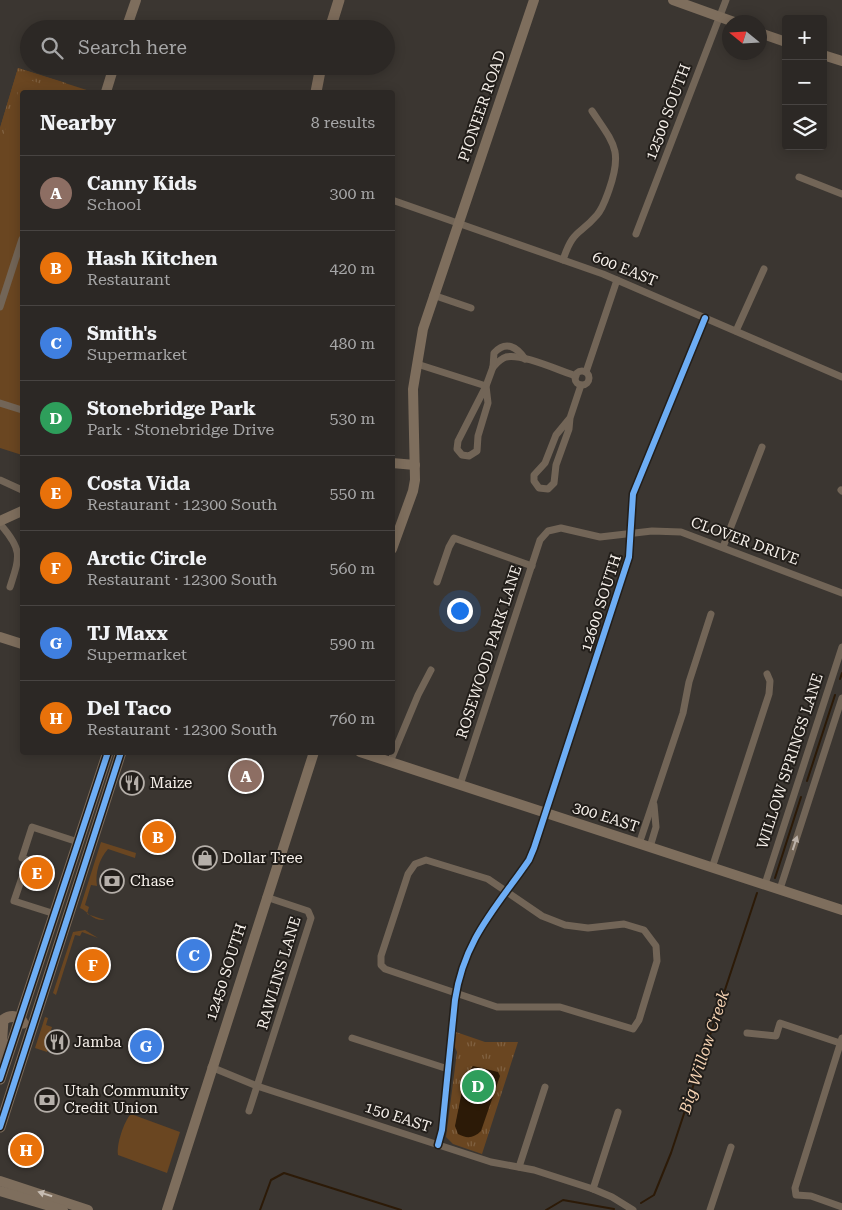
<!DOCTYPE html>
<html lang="en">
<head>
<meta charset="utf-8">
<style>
	:root { --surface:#2c2825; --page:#383432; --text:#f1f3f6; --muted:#a6a6a7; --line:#484442; --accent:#b5afa9 }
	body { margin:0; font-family:"Roboto Serif",serif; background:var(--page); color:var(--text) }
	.controls { position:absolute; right:15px; top:15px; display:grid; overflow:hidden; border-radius:5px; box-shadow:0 2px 12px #0003 }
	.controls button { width:45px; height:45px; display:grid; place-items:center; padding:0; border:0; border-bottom:1px solid var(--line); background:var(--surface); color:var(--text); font:25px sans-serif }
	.compass { position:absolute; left:722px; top:15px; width:45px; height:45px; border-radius:50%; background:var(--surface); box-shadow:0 2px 12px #0003; rotate:288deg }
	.you { position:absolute; left:459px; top:610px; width:18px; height:18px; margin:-12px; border:4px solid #fff; border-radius:50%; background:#1a73e8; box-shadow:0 0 0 8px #1a73e833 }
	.badge { display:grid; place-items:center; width:32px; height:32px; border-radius:50%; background:var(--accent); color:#fff; font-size:16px; font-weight:700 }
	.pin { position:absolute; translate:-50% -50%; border:2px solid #fff; box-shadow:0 1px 5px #0006 }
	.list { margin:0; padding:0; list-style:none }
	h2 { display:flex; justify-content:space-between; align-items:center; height:65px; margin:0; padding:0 20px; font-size:21px }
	h2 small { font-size:16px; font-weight:400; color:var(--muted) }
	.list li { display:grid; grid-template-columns:32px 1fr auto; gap:15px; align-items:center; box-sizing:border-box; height:75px; padding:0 20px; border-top:1px solid var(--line) }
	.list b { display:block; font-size:19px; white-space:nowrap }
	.list p { margin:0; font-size:16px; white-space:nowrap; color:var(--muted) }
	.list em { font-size:16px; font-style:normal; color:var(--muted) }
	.icon { flex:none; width:28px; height:28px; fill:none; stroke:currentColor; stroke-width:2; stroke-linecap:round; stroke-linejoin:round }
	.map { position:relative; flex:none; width:842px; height:1210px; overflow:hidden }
	.search { position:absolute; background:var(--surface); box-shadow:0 2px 12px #0003; left:20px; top:20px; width:375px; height:55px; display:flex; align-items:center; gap:12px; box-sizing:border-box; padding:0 18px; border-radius:28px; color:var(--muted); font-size:19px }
	.panel { position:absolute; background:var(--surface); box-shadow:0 2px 12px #0003; left:20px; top:90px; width:375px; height:665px; border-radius:5px }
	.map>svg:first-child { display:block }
	.grass { fill:#6a4621 }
	.park { fill:url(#park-tufts) }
	.water { fill:#2c1a07 }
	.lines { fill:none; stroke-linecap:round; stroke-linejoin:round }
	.stream { stroke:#2c1a07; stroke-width:2 }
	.street { stroke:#726557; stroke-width:7 }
	.secondary { stroke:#7e6e5d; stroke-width:10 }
	.primary { stroke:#7c6b5a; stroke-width:11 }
	.cycleway-casing { stroke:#221e1a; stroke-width:9 }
	.cycleway { stroke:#6dadf4; stroke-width:6 }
	.oneway { fill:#bbb1a8 }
	.oneway2 { fill:#c6bcb2 }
	.labels { text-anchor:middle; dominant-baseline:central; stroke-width:4; stroke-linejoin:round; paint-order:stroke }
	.street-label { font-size:15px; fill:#f6f0ea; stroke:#221e1a }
	.poi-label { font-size:15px; fill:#f6f0ea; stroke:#221e1a; text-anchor:start }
	.water-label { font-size:16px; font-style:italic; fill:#f5d2b2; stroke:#221e1a }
</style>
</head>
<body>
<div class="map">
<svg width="842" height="1210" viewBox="0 0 842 1210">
	<defs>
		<pattern id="park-tufts" width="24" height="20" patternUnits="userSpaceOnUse" patternTransform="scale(1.25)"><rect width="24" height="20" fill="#6a4621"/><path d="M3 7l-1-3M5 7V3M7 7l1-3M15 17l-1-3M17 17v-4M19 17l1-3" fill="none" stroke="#806141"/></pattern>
	</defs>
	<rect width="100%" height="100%" fill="#3b3631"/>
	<!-- grass -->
	<g class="grass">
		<polygon points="18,68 93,92 22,92 22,455 0,448 0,128"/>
		<path d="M 101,842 L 136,853 L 135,858 L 108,849 C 99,859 95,873 97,886 L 91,885 L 85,905 L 89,907 L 87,914 L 105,920 C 92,921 89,912 80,908 Z"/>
		<polygon points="85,930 98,938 82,932 80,936 75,935 56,995 53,993 73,932"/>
		<polygon points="45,1017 48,1018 46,1025 52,1027 50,1033 53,1034 47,1052 35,1048"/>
		<path d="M 131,1114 L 180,1132 L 167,1173 L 118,1155 C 116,1145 124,1121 131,1114 Z"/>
	</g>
	<!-- park -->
	<g class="park">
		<polygon points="18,68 66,83 64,91 23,78 0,145 0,128"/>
		<polygon points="456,1032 485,1042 518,1042 482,1154 453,1144 446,1137 457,1052 454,1045"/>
	</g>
	<!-- water -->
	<path class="water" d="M 473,1066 L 498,1072 L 500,1076 L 481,1131 C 474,1138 467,1139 458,1134 L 455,1126 L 465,1076 Z"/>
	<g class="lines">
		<!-- stream -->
		<g class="stream">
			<polyline points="840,679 842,673"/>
			<polyline points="807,781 835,695"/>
			<polyline points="775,878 801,797"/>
			<polyline points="641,1203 654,1195 671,1153 757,893"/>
			<polyline points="260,1210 271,1180 284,1173 401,1210"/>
			<polyline points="546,1210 563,1200 614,1209"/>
		</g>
		<!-- street -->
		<g class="street">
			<polyline points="799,177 842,194"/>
			<polyline points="392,200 603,274 842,377"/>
			<polyline points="636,234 726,0"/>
			<path d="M 563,260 C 573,229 579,236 597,215 C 603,208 606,198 609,190 C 623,150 614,144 592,111"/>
			<polyline points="433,295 471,308"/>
			<polyline points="0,307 22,239"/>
			<polyline points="736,331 764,269"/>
			<polyline points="417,364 486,386"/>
			<path d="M 493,367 C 497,363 500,359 506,357 C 521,353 560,371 576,376"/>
			<circle cx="582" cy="378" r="7"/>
			<polyline points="586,372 617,280"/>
			<path d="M 486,386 L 488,403 L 478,436 L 477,451 L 469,456 L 462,455 L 457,449 L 458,441 L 486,386 L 493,367 L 494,353 C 506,340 517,347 525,359"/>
			<polyline points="0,403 22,410"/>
			<polyline points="570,418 556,435 545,463 534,475 534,481 539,488 548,489 554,483 556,465 569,429 570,418 581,385"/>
			<polyline points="0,480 22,490"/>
			<polyline points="841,490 842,491"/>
			<path d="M 0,524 C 23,550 20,556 10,587"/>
			<polyline points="723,547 762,447"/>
			<polyline points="437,582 449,547 454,538 532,566"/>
			<polyline points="390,762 418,695 431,670"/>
			<polyline points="460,785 540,540 548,531 561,528 600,537 652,531 681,532 842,593"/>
			<polyline points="639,844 683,713 689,682 711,614"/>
			<polyline points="650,847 656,827 654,805"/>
			<polygon points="426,860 488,879 542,916 565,925 588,928 624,924 644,930 656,946 657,961 639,1020 633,1029 560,1007 497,1007 385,969 381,965 381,956 408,874 415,864"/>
			<polyline points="712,868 769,694 770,681 767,674"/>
			<polyline points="765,884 842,647"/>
			<polyline points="780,889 842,698"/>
			<polyline points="55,914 14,901 28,860 22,858 32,827 78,842"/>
			<polyline points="747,1033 776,1036 780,1023 840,1043"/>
			<polyline points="352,1038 448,1069"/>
			<polyline points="842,1038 795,1188 796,1195 811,1196 842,1207"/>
			<polyline points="211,1067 257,1086 491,1162 534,1170 593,1189 612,1197 633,1210"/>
			<polyline points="249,1111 311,918 308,911 266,897"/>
			<path d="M 438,1145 L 442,1130 L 455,1000 C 464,939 496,908 529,860 L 534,848 L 629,557 L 633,494 L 705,318"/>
			<polyline points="519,1167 545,1087"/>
			<polyline points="593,1189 618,1112"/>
			<polyline points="710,1210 731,1147"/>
		</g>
		<!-- secondary -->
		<g class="secondary">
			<polyline points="673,0 734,22"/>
			<polyline points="126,29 136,0"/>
			<polyline points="760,33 786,42"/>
			<polyline points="823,55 842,61"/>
			<polyline points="106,92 114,66"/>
			<polyline points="392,463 415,465"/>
			<polyline points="0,521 22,511"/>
			<polyline points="392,549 413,491 415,480 413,389 423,329 534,0"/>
			<polyline points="0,637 22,644"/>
			<polyline points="360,752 842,910"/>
			<polyline points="0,1181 88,1210"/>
			<polyline points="0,1191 63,1210"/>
			<polyline points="167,1210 314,752"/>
		</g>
		<!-- primary -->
		<g class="primary">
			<polyline points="330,29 339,0"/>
			<polyline points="316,92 321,66"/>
			<path d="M 0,1065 L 3,1020 C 10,1015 19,1015 23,1023"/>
			<polyline points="0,1079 108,752"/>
			<polyline points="0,1127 121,752"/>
		</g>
		<!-- cycleway casing -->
		<g class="cycleway-casing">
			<g id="cycleway">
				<polyline points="0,1079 108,752"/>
				<polyline points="0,1127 121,752"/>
				<path d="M 438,1145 L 442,1130 L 455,1000 C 464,939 496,908 529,860 L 534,848 L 629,557 L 633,494 L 705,318"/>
			</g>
		</g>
		<!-- cycleway -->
		<use href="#cycleway" class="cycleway"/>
	</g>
	<!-- one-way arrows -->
	<defs><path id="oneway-solid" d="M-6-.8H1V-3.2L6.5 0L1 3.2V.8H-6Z" transform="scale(1.25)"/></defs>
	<use class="oneway" href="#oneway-solid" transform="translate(795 843) rotate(-72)"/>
	<use class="oneway2" href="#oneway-solid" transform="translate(45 1194) rotate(-163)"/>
	<!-- icons -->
	<defs>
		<g id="restaurant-ring" transform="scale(1.25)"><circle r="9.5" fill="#221e1a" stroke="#b5afa9" stroke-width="1.5"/><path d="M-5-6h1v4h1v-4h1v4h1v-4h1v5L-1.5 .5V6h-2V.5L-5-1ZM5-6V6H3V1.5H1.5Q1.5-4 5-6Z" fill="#b5afa9"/></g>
		<g id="shop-ring" transform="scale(1.25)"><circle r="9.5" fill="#221e1a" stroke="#b5afa9" stroke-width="1.5"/><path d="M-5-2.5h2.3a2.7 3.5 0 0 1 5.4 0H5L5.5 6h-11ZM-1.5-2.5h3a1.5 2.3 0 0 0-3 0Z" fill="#b5afa9"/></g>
		<g id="bank-ring" transform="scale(1.25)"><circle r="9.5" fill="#221e1a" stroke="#b5afa9" stroke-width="1.5"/><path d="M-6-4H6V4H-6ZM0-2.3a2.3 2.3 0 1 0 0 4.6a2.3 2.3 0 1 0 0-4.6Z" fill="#b5afa9"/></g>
	</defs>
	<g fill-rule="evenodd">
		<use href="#restaurant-ring" x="132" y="783"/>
		<use href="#shop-ring" x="205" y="858"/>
		<use href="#bank-ring" x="112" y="881"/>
		<use href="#restaurant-ring" x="57" y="1042"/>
		<use href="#bank-ring" x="47" y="1100"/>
	</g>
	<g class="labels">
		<!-- street labels -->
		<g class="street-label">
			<text transform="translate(482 106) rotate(-71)">PIONEER ROAD</text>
			<text transform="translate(668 112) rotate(-69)">12500 SOUTH</text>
			<text transform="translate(625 269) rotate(22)">600 EAST</text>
			<text transform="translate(745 541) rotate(20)">CLOVER DRIVE</text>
			<text transform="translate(601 603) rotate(-72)">12600 SOUTH</text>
			<text transform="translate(489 652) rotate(-72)">ROSEWOOD PARK LANE</text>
			<text transform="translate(790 761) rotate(-72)">WILLOW SPRINGS LANE</text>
			<text transform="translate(606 817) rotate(18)">300 EAST</text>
			<text transform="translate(226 972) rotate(-72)">12450 SOUTH</text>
			<text transform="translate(279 973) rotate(-73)">RAWLINS LANE</text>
			<text transform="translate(398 1117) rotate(18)">150 EAST</text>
		</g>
		<!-- poi labels -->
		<g class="poi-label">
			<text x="150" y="783">Maize</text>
			<text x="222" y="858">Dollar Tree</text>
			<text x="130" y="881">Chase</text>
			<text x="74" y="1042">Jamba</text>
			<text x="64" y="1091">Utah Community<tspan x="64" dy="17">Credit Union</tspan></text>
		</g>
		<!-- water labels -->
		<g class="water-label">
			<text transform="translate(704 1052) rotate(-72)">Big Willow Creek</text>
		</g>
	</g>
</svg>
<div class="controls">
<button>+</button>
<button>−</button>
<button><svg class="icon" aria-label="layers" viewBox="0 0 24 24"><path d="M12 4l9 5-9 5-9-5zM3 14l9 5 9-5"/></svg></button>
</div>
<svg class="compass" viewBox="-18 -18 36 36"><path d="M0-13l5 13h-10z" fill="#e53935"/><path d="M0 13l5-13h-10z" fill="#a6a6a7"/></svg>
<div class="you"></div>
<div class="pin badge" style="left:246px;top:776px;background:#8d6e63">A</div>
<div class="pin badge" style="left:158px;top:837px;background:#e8710a">B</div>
<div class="pin badge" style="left:194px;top:955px;background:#3f7fe0">C</div>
<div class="pin badge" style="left:478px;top:1086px;background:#2e9e5b">D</div>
<div class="pin badge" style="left:37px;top:873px;background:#e8710a">E</div>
<div class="pin badge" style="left:93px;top:965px;background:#e8710a">F</div>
<div class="pin badge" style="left:146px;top:1046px;background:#3f7fe0">G</div>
<div class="pin badge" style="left:26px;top:1150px;background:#e8710a">H</div>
<div class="search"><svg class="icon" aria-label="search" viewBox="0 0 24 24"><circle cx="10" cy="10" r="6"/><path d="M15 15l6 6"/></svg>Search here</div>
<section class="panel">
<h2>Nearby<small>8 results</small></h2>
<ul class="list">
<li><span class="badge" style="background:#8d6e63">A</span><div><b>Canny Kids</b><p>School</p></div><em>300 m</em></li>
<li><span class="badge" style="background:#e8710a">B</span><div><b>Hash Kitchen</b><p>Restaurant</p></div><em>420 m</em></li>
<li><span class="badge" style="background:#3f7fe0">C</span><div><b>Smith's</b><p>Supermarket</p></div><em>480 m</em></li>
<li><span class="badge" style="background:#2e9e5b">D</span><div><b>Stonebridge Park</b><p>Park · Stonebridge Drive</p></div><em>530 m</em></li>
<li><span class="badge" style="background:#e8710a">E</span><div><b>Costa Vida</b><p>Restaurant · 12300 South</p></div><em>550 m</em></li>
<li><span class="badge" style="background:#e8710a">F</span><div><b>Arctic Circle</b><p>Restaurant · 12300 South</p></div><em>560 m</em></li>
<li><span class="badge" style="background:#3f7fe0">G</span><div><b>TJ Maxx</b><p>Supermarket</p></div><em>590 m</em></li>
<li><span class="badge" style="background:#e8710a">H</span><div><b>Del Taco</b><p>Restaurant · 12300 South</p></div><em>760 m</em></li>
</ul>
</section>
</div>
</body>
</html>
